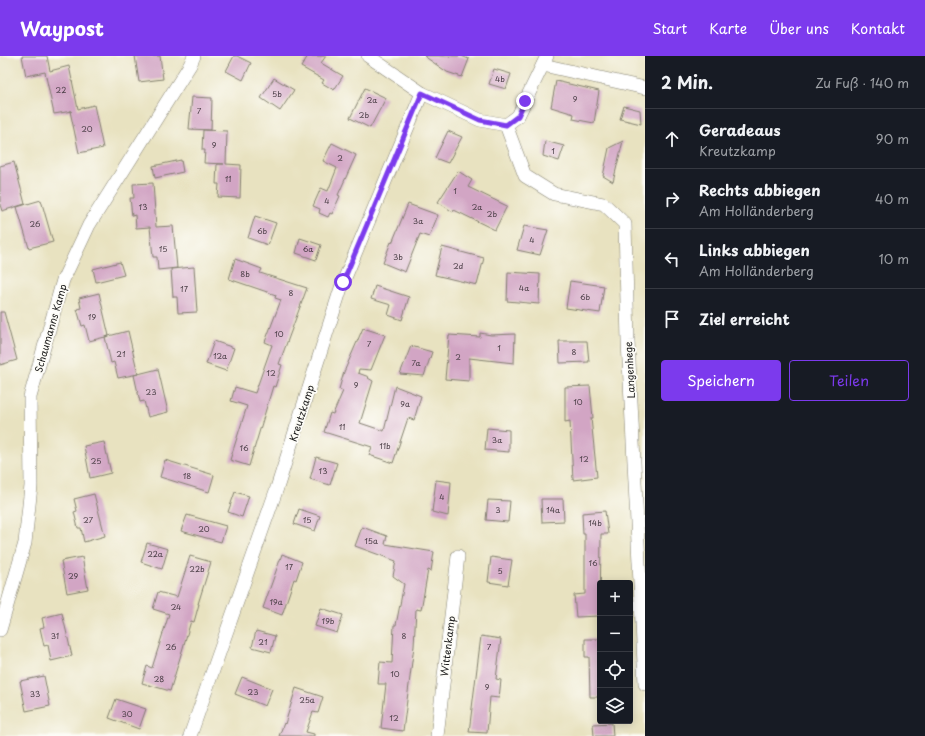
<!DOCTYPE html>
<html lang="de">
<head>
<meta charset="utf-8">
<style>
	:root { --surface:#171b24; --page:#242831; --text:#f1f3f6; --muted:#9ea1a6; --line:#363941; --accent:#7c3aed }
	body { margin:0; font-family:"Playpen Sans",sans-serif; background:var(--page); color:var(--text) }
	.controls { position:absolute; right:12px; bottom:12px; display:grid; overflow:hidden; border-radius:4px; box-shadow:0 2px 10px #0003 }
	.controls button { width:36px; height:36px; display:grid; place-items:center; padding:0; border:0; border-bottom:1px solid var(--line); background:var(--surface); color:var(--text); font:20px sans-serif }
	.stop { position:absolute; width:12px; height:12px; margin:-9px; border:3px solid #7c3aed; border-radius:50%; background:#fff }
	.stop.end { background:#7c3aed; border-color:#fff; box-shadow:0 1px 4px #0008 }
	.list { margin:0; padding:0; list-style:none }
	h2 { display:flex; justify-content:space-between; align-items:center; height:52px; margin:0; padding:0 16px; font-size:17px }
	h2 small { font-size:13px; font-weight:400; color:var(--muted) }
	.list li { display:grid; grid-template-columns:26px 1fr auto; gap:12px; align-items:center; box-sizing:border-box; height:60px; padding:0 16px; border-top:1px solid var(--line) }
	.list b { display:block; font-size:15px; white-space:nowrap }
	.list p { margin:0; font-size:13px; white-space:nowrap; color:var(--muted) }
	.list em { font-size:13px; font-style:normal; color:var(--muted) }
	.actions { display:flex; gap:8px; padding:12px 16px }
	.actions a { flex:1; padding:9px 0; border:1px solid var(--accent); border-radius:4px; text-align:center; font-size:14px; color:var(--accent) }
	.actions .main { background:var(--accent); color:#fff }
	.icon { flex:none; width:22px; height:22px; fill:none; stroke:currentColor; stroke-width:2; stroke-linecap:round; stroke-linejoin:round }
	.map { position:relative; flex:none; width:645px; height:680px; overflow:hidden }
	header { display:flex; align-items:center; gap:24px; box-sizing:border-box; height:56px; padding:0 20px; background:var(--accent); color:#fff }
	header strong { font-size:19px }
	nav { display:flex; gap:22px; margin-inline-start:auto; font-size:14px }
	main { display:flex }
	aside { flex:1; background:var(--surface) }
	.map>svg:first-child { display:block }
	.building { fill:#d2a5c4 }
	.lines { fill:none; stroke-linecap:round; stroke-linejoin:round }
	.minor-casing { stroke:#827f6e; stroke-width:14 }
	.minor { stroke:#fff; stroke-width:13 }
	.route { stroke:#7c3aed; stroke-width:5 }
	.labels { text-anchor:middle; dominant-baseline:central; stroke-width:3.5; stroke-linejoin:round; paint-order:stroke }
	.number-label { font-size:8px; fill:#4a3e46 }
	.street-label { font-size:10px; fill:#1c1c1c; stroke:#fdfcf7 }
</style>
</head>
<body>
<header>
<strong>Waypost</strong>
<nav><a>Start</a><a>Karte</a><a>Über uns</a><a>Kontakt</a></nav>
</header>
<main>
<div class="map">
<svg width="645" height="680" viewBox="0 0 645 680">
	<rect width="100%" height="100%" fill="#fdfcf7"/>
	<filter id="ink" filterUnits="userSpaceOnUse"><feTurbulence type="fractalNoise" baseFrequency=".025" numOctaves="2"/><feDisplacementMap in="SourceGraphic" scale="8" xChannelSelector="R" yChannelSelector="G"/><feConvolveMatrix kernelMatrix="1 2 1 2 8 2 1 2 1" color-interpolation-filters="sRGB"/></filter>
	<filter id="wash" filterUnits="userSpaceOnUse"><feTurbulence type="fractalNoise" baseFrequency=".012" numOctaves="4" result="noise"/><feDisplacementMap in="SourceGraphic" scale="16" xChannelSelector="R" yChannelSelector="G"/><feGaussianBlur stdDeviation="0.9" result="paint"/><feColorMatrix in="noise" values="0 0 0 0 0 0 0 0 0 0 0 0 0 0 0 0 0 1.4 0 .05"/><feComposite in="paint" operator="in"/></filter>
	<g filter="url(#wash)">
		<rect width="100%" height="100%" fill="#e8e2c0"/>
		<g id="blocks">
			<!-- building -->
			<g class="building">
				<polygon points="22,0 47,0 50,15 69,10 78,53 94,49 103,92 79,97 70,55 72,55 54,58 45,16 26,20"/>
				<polygon points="135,0 160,0 163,23 139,26"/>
				<polygon points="234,0 237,0 251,7 243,24 226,15"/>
				<polygon points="308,0 326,0 321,7 343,20 334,34 322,27 324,24 301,11"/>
				<polygon points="424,0 461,0 469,3 462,21 447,16"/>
				<polygon points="494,13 511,18 506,33 489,28"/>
				<polygon points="274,22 294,34 280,55 261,42"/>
				<polygon points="556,25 599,35 594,67 573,63 574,58 551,51"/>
				<polygon points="365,32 386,42 370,72 350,62"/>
				<polygon points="192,41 212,42 211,74 189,73"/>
				<polygon points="624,50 640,54 641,68 620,63"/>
				<polygon points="203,74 227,75 226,108 241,109 240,142 218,141 219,128 216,128 217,108 224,108 204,107 205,94 202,94"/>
				<polygon points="448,75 462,81 448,107 435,102"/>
				<polygon points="545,85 564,90 559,105 543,100"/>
				<polygon points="623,85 613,126 603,120 609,92"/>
				<polygon points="332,87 356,99 338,139 340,140 332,158 330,157 328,161 319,157 320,153 313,150 321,132 328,135 337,112 323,105"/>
				<polygon points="181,104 183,116 155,122 153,110"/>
				<polygon points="14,106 25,148 2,155 0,149 0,110"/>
				<polygon points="458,115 472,124 468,131 507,150 495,174 454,154 453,156 438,146"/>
				<polygon points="153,127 156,171 173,170 177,212 158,214 157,201 153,201 150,171 136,172 135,159 132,160 130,142 134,142 133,128"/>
				<polygon points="41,144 53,186 29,192 17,151"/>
				<polygon points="408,148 438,159 429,181 420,178 405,216 383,207 391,186 392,187"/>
				<polygon points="255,160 276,167 268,189 248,182"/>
				<polygon points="524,170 548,174 540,199 517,194"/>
				<polygon points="300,182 321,189 316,204 296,197"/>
				<polygon points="442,191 484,202 477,229 435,219"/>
				<polygon points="235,203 262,213 260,217 307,232 279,308 282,309 275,331 273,330 249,410 230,404 247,350 231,345 235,331 255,337 272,289 265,286 281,244 275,242 276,239 229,223"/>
				<polygon points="120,206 124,219 96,226 93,213"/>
				<polygon points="194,211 197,256 178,257 177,241 173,241 171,213"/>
				<polygon points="508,216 540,218 539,248 507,245"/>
				<polygon points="570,225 604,230 600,257 566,252"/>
				<polygon points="375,230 409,241 402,264 388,259 391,249 371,243"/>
				<polygon points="99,237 109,280 89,285 85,269 82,270 77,253 81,252 79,242"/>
				<polygon points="0,256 4,256 17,304 0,309"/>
				<polygon points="363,272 385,279 371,314 359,313 358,317 369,321 368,322 373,325 360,367 384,375 395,330 421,340 414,364 408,362 393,407 369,399 372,391 324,376 330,357 333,358 343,335 339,333 344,316"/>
				<polygon points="128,275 138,318 118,322 114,306 111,307 105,281"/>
				<polygon points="480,277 491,279 515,278 514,307 469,302 469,325 445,323 449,279 480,281"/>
				<polygon points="214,285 234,292 226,315 206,308"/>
				<polygon points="559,285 587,285 589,306 560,307"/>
				<polygon points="411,290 432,296 424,320 400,318"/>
				<polygon points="158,313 168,356 148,361 144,345 140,346 134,319"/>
				<polygon points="590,330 593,362 591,362 597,421 573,424 570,365 565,366 565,331"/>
				<polygon points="487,372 509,374 509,396 485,394"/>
				<polygon points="104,386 111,417 90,422 84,390"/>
				<polygon points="316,401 337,407 330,429 310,423"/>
				<polygon points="165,404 214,419 209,436 160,421"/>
				<polygon points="436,424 451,426 448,460 432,456"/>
				<polygon points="235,436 249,440 242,461 228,456"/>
				<polygon points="94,438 105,480 84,486 81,472 78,472 74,456 77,455 74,443"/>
				<polygon points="541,443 563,443 564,465 542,466"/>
				<polygon points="488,444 510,445 508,466 486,464"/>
				<polygon points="299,453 320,460 315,475 294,468"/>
				<polygon points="605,455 608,478 601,478 600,560 576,561 574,539 585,538 585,478 583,478 582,457"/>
				<polygon points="187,459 226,470 221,486 181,475"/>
				<polygon points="362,471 387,480 385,488 434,496 431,515 428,514 421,554 416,553 414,590 403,675 381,672 386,628 378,628 380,606 392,607 394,569 396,569 404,528 393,520 396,505 355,490"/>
				<polygon points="147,487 168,493 162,513 141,506"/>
				<polygon points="282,498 302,506 296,524 294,523 282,559 263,552"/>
				<polygon points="190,500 211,506 198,548 199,548 194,566 191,565 170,635 142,627 147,610 152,612 169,558 153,553 158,536 177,541"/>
				<polygon points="82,501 88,533 67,537 61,505"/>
				<polygon points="491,501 512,504 508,529 488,526"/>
				<polygon points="321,552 343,559 337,577 315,570"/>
				<polygon points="62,557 72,600 51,605 48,589 44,590 40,572 44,571 42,562"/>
				<polygon points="256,575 275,580 271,596 252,591"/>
				<polygon points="481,580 501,583 496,623 501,624 499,642 490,641 487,677 469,676"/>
				<polygon points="585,583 600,583 600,641 590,641 589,601 585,601"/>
				<polygon points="44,620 50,650 26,655 20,625"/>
				<polygon points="242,621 272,633 265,650 235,638"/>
				<polygon points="296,632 323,641 318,657 313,656 306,676 314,678 314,680 279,680 284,667 285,668"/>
				<polygon points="116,643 146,653 139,673 109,662"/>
				<polygon points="612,667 613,680 594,680 593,668"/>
			</g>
		</g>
	</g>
	<g filter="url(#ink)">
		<use href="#blocks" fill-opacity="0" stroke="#827f6e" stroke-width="1"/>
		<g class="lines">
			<!-- minor casing -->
			<g class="minor-casing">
				<g id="minor">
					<polyline points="368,0 422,37 480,64 506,69 518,60 547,0"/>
					<polyline points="543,9 645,32"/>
					<polyline points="506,69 525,120 554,138 604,148 625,168 628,285 645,628"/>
					<polyline points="0,574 25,487 31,430 30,341 63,224 89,169 190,9 194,0"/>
					<polyline points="190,680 277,432 342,229 422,37"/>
					<polyline points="437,680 458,500"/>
				</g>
			</g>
			<!-- minor -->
			<use href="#minor" class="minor"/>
		</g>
	</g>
	<g class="lines" filter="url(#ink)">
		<!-- route -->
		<polyline class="route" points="343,226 422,37 480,64 506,69 518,60 525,45"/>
	</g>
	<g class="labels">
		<!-- number labels -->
		<g class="number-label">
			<text x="500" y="23">4b</text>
			<text x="61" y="34">22</text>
			<text x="277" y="38">5b</text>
			<text x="575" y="43">9</text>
			<text x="372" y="44">2a</text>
			<text x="199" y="55">7</text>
			<text x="364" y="59">2b</text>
			<text x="87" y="73">20</text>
			<text x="214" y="89">9</text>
			<text x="553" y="95">1</text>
			<text x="340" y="102">2</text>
			<text x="228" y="123">11</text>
			<text x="455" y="135">1</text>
			<text x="327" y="145">4</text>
			<text x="143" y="151">13</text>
			<text x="477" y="151">2a</text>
			<text x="492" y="158">2b</text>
			<text x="418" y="165">3a</text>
			<text x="35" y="168">26</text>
			<text x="262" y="175">6b</text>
			<text x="532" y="184">4</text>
			<text x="163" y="193">15</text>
			<text x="308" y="193">6a</text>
			<text x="398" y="201">3b</text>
			<text x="458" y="210">2d</text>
			<text x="245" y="218">8b</text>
			<text x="524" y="232">4a</text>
			<text x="184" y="233">17</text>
			<text x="291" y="237">8</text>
			<text x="585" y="241">6b</text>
			<text x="92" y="261">19</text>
			<text x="279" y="278">10</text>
			<text x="369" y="288">7</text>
			<text x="499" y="292">1</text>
			<text x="574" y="296">8</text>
			<text x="121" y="298">21</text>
			<text x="220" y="300">12a</text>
			<text x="458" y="301">2</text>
			<text x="416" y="307">7a</text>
			<text x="271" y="317">12</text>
			<text x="356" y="329">9</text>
			<text x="151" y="336">23</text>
			<text x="578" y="346">10</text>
			<text x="405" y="348">9a</text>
			<text x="342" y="371">11</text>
			<text x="497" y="384">3a</text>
			<text x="385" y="390">11b</text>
			<text x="244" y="392">16</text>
			<text x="584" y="403">12</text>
			<text x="96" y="405">25</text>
			<text x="323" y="415">13</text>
			<text x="187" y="420">18</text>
			<text x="442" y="441">4</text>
			<text x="498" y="454">3</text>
			<text x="553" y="454">14a</text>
			<text x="88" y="464">27</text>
			<text x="307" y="464">15</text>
			<text x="595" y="467">14b</text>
			<text x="204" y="473">20</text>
			<text x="371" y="485">15a</text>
			<text x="155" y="498">22a</text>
			<text x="593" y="507">16</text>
			<text x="289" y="511">17</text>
			<text x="197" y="513">22b</text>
			<text x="500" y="515">5</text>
			<text x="73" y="520">29</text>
			<text x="276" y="546">19a</text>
			<text x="176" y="551">24</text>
			<text x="328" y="565">19b</text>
			<text x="55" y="580">31</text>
			<text x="404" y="580">8</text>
			<text x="263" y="586">21</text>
			<text x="171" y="591">26</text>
			<text x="489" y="591">7</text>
			<text x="395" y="618">10</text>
			<text x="159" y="623">28</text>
			<text x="487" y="631">9</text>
			<text x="253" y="636">23</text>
			<text x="35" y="638">33</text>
			<text x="307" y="644">25a</text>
			<text x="127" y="658">30</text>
			<text x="394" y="662">12</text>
		</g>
		<!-- street labels -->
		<g class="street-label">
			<text transform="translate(50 272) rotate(-74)">Schaumanns Kamp</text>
			<text transform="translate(629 314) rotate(-93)">Langenhege</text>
			<text transform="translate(301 357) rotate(-72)">Kreutzkamp</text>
			<text transform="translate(447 590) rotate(-83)">Wittenkamp</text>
		</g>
	</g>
</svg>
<div class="controls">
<button>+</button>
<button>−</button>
<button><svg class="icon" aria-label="locate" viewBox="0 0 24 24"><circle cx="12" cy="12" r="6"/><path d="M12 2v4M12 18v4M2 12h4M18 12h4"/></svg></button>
<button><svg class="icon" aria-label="layers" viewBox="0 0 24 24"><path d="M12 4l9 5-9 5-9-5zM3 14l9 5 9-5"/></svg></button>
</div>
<div class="stop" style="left:343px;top:226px"></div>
<div class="stop end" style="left:525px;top:45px"></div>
</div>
<aside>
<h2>2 Min.<small>Zu Fuß · 140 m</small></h2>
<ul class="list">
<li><svg class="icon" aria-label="ahead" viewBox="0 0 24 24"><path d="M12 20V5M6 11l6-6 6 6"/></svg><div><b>Geradeaus</b><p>Kreutzkamp</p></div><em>90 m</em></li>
<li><svg class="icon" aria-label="right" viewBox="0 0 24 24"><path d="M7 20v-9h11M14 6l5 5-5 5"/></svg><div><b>Rechts abbiegen</b><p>Am Holländerberg</p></div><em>40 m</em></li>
<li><svg class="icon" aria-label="left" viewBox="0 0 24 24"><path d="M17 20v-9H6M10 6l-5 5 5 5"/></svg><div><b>Links abbiegen</b><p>Am Holländerberg</p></div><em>10 m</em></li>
<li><svg class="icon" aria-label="arrive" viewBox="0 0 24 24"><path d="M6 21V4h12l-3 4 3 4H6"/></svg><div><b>Ziel erreicht</b></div></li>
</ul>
<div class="actions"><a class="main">Speichern</a><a>Teilen</a></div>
</aside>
</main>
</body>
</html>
